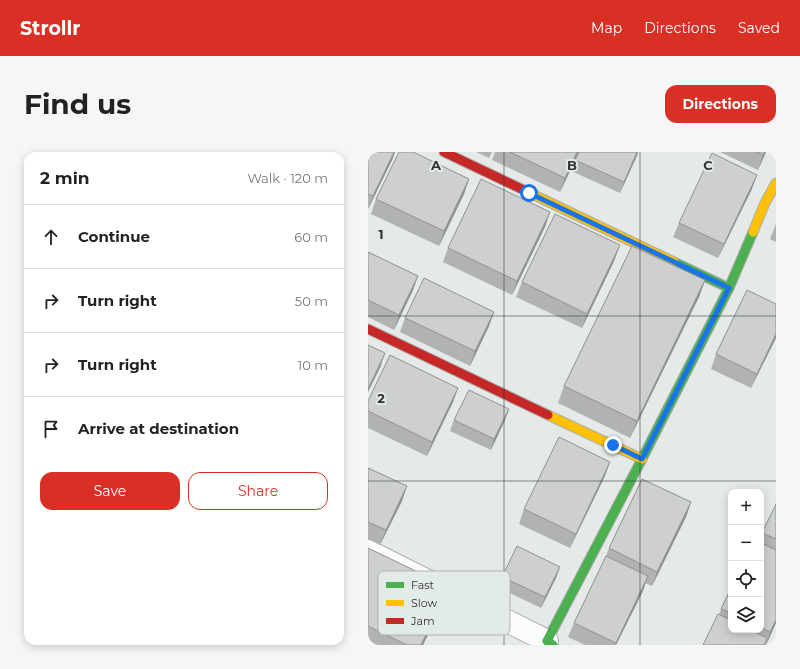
<!DOCTYPE html>
<html lang="en">
<head>
<meta charset="utf-8">
<style>
	:root { --surface:#fff; --page:#f6f6f6; --text:#222; --muted:#767676; --line:#e0e0e0; --accent:#d93025 }
	body { margin:0; font-family:Montserrat,sans-serif; background:var(--page); color:var(--text) }
	.controls { position:absolute; right:12px; bottom:12px; display:grid; overflow:hidden; border-radius:8px; box-shadow:0 2px 10px #0003 }
	.controls button { width:36px; height:36px; display:grid; place-items:center; padding:0; border:0; border-bottom:1px solid var(--line); background:var(--surface); color:var(--text); font:20px sans-serif }
	.stop { position:absolute; width:12px; height:12px; margin:-9px; border:3px solid #1a73e8; border-radius:50%; background:#fff }
	.stop.end { background:#1a73e8; border-color:#fff; box-shadow:0 1px 4px #0008 }
	.list { margin:0; padding:0; list-style:none }
	h2 { display:flex; justify-content:space-between; align-items:center; height:52px; margin:0; padding:0 16px; font-size:17px }
	h2 small { font-size:13px; font-weight:400; color:var(--muted) }
	.list li { display:grid; grid-template-columns:26px 1fr auto; gap:12px; align-items:center; box-sizing:border-box; height:64px; padding:0 16px; border-top:1px solid var(--line) }
	.list b { display:block; font-size:15px; white-space:nowrap }
	.list em { font-size:13px; font-style:normal; color:var(--muted) }
	.actions { display:flex; gap:8px; padding:12px 16px }
	.actions a { flex:1; padding:9px 0; border:1px solid var(--accent); border-radius:12px; text-align:center; font-size:14px; color:var(--accent) }
	.actions .main { background:var(--accent); color:#fff }
	.icon { flex:none; width:22px; height:22px; fill:none; stroke:currentColor; stroke-width:2; stroke-linecap:round; stroke-linejoin:round }
	.map { position:relative; flex:none; width:408px; height:493px; overflow:hidden; border-radius:12px }
	header { display:flex; align-items:center; gap:24px; box-sizing:border-box; height:56px; padding:0 20px; background:var(--accent); color:#fff }
	header strong { font-size:19px }
	nav { display:flex; gap:22px; margin-inline-start:auto; font-size:14px }
	.intro { display:flex; align-items:center; justify-content:space-between; box-sizing:border-box; height:96px; padding:0 24px }
	h1 { margin:0; font-size:28px }
	.button { padding:10px 18px; border-radius:12px; background:var(--accent); color:#fff; font-size:14px; font-weight:700 }
	main { display:flex; gap:24px; padding:0 24px }
	aside { flex:1; background:var(--surface); border-radius:12px; box-shadow:0 2px 10px #0003 }
	.map>svg:first-child { display:block }
	.lines { fill:none; stroke-linecap:round; stroke-linejoin:round }
	.street-casing { stroke:#abaead; stroke-width:24 }
	.fast-casing { stroke:#abaead; stroke-width:11 }
	.slow-casing { stroke:#abaead; stroke-width:11 }
	.jam-casing { stroke:#abaead; stroke-width:11 }
	.street { stroke:#fbfcfb; stroke-width:22 }
	.fast { stroke:#4caf50; stroke-width:9 }
	.slow { stroke:#ffc107; stroke-width:9 }
	.jam { stroke:#c62828; stroke-width:9 }
	.wall { fill:#b0b3b2 }
	.shaded-wall { fill:#909291 }
	.building { fill:#cdd0cf; stroke:#909291 }
	.route { stroke:#1a73e8; stroke-width:5 }
	.grid { fill:none; stroke:#303332; stroke-width:1; stroke-opacity:0.55 }
	.key { fill:#e3ebe7; stroke:#adb4b1; stroke-width:1 }
	.key-label { font-size:11px; fill:#303332 }
	.grid-label { font-size:13px; text-anchor:middle; font-weight:bold; fill:#303332; stroke:#e3ebe7; stroke-width:4; stroke-linejoin:round; paint-order:stroke }
</style>
</head>
<body>
<header>
<strong>Strollr</strong>
<nav><a>Map</a><a>Directions</a><a>Saved</a></nav>
</header>
<div class="intro"><h1>Find us</h1><a class="button">Directions</a></div>
<main>
<aside>
<h2>2 min<small>Walk · 120 m</small></h2>
<ul class="list">
<li><svg class="icon" aria-label="ahead" viewBox="0 0 24 24"><path d="M12 20V5M6 11l6-6 6 6"/></svg><div><b>Continue</b></div><em>60 m</em></li>
<li><svg class="icon" aria-label="right" viewBox="0 0 24 24"><path d="M7 20v-9h11M14 6l5 5-5 5"/></svg><div><b>Turn right</b></div><em>50 m</em></li>
<li><svg class="icon" aria-label="right" viewBox="0 0 24 24"><path d="M7 20v-9h11M14 6l5 5-5 5"/></svg><div><b>Turn right</b></div><em>10 m</em></li>
<li><svg class="icon" aria-label="arrive" viewBox="0 0 24 24"><path d="M6 21V4h12l-3 4 3 4H6"/></svg><div><b>Arrive at destination</b></div></li>
</ul>
<div class="actions"><a class="main">Save</a><a>Share</a></div>
</aside>
<div class="map">
<svg width="408" height="493" viewBox="0 0 408 493">
	<rect width="100%" height="100%" fill="#e5e9e7"/>
	<g class="lines">
		<!-- street casing -->
		<g class="street-casing">
			<polyline id="street" points="0,399 179,489"/>
		</g>
		<!-- fast casing -->
		<g class="fast-casing">
			<g id="fast">
				<polyline points="306,110 361,136"/>
				<polyline points="185,493 179,489 274,307 361,136 385,80"/>
			</g>
		</g>
		<!-- slow casing -->
		<g class="slow-casing">
			<g id="slow">
				<polyline points="162,41 306,110"/>
				<polyline points="385,80 397,51 408,31"/>
				<polyline points="180,263 274,307"/>
			</g>
		</g>
		<!-- jam casing -->
		<g class="jam-casing">
			<g id="jam">
				<polyline points="76,0 162,41"/>
				<polyline points="0,177 180,263"/>
			</g>
		</g>
		<!-- street -->
		<use href="#street" class="street"/>
		<!-- fast -->
		<use href="#fast" class="fast"/>
		<!-- slow -->
		<use href="#slow" class="slow"/>
		<!-- jam -->
		<use href="#jam" class="jam"/>
	</g>
	<!-- wall -->
	<g class="wall">
		<polygon points="0,0 25,6 0,57"/>
		<polygon points="108,0 124,0 121,6"/>
		<polygon points="127,0 211,0 192,40 124,8"/>
		<polygon points="211,0 270,0 252,41 203,19"/>
		<polygon points="352,0 398,0 390,18"/>
		<polygon points="101,27 96,42 71,94 3,62 8,47"/>
		<polygon points="384,37 350,106 305,85 311,71"/>
		<polygon points="182,60 177,75 144,143 75,110 80,96"/>
		<polygon points="408,72 408,90 402,87"/>
		<polygon points="0,100 50,124 45,138 26,178 0,165"/>
		<polygon points="247,107 214,176 148,145 154,130"/>
		<polygon points="337,128 331,145 262,286 190,251 196,234"/>
		<polygon points="408,152 408,186 383,236 343,217 348,202"/>
		<polygon points="126,160 121,174 102,214 32,180 37,166"/>
		<polygon points="90,236 85,250 59,304 0,276 0,249"/>
		<polygon points="141,257 137,268 123,298 82,279 86,268"/>
		<polygon points="0,316 39,334 34,349 12,393 0,387"/>
		<polygon points="237,324 202,396 151,372 156,357"/>
		<polygon points="323,350 318,365 284,434 277,431 275,439 248,493 217,493 200,485 206,471 238,404 241,396"/>
		<polygon points="408,352 408,471 398,493 335,493 351,462 363,436 363,478 393,478 393,385"/>
		<polygon points="0,396 76,450 55,493 4,493 0,491"/>
		<polygon points="192,415 188,426 173,456 131,436 134,425"/>
	</g>
	<!-- shaded-wall -->
	<g class="shaded-wall">
		<polygon points="26,0 27,0 25,6 0,57 5,44"/>
		<polygon points="209,0 211,0 192,40 197,26"/>
		<polygon points="269,0 270,0 269,4 252,41 256,30"/>
		<polygon points="397,0 398,0 390,18 395,3"/>
		<polygon points="389,23 384,37 350,106 356,92"/>
		<polygon points="101,27 96,42 71,94 76,79"/>
		<polygon points="182,60 177,75 144,143 149,129"/>
		<polygon points="252,93 247,107 214,176 219,162"/>
		<polygon points="50,124 45,138 26,178 31,163"/>
		<polygon points="337,128 331,145 262,286 269,269"/>
		<polygon points="126,160 121,174 102,214 107,199"/>
		<polygon points="408,182 408,186 383,236 389,222"/>
		<polygon points="17,201 12,216 0,240 0,237"/>
		<polygon points="90,236 85,250 59,304 64,290"/>
		<polygon points="141,257 137,268 123,298 126,287"/>
		<polygon points="242,310 237,324 202,396 208,382"/>
		<polygon points="39,334 34,349 12,393 18,378"/>
		<polygon points="323,350 318,365 284,434 289,420"/>
		<polygon points="192,415 188,426 173,456 177,445"/>
		<polygon points="280,424 275,439 248,493 247,493"/>
		<polygon points="81,435 76,450 55,493 53,493"/>
		<polygon points="408,468 408,471 398,493 402,480"/>
	</g>
	<!-- building -->
	<g class="building">
		<polygon points="0,0 26,0 5,44 0,42"/>
		<polygon points="31,0 45,0 101,27 76,79 8,47"/>
		<polygon points="142,0 209,0 197,26"/>
		<polygon points="211,0 269,0 256,30 207,8"/>
		<polygon points="388,0 397,0 395,3"/>
		<polygon points="344,1 389,23 356,92 311,71"/>
		<polygon points="113,27 182,60 149,129 80,96"/>
		<polygon points="187,62 252,93 219,162 154,130"/>
		<polygon points="264,94 337,128 269,269 196,234"/>
		<polygon points="0,100 50,124 31,163 0,148"/>
		<polygon points="56,126 126,160 107,199 37,166"/>
		<polygon points="379,138 408,152 408,182 389,222 348,202"/>
		<polygon points="0,193 17,201 0,237"/>
		<polygon points="22,203 90,236 64,290 0,259 0,249"/>
		<polygon points="101,238 141,257 126,287 86,268"/>
		<polygon points="191,285 242,310 208,382 156,357"/>
		<polygon points="0,316 39,334 18,378 0,370"/>
		<polygon points="274,327 323,350 289,420 241,396"/>
		<polygon points="408,352 408,387 394,381"/>
		<polygon points="393,391 408,398 408,468 402,480 393,475"/>
		<polygon points="149,394 192,415 177,445 134,425"/>
		<polygon points="0,396 81,435 53,493 39,493 0,474"/>
		<polygon points="238,404 280,424 248,491 206,471"/>
		<polygon points="363,436 363,461 353,457"/>
		<polygon points="350,462 363,468 363,478 383,478 399,486 396,493 335,493"/>
	</g>
	<g class="lines">
		<!-- route -->
		<polyline class="route" points="161,41 361,136 274,307 245,293"/>
	</g>
	<!-- grid -->
	<path class="grid" d="M 136,0 L 136,493M 272,0 L 272,493M 0,164 L 408,164M 0,329 L 408,329"/>
	<!-- legend -->
	<rect x="10" y="419" width="132" height="64" rx="6" class="key"/>
	<rect x="18" y="430" width="18" height="6" fill="#4caf50"/>
	<rect x="18" y="448" width="18" height="6" fill="#ffc107"/>
	<rect x="18" y="466" width="18" height="6" fill="#c62828"/>
	<g class="key-label">
		<text x="43" y="437">Fast</text>
		<text x="43" y="455">Slow</text>
		<text x="43" y="473">Jam</text>
	</g>
	<g class="grid-label">
		<text x="68" y="18">A</text>
		<text x="204" y="18">B</text>
		<text x="340" y="18">C</text>
		<text x="13" y="87">1</text>
		<text x="13" y="251">2</text>
	</g>
</svg>
<div class="controls">
<button>+</button>
<button>−</button>
<button><svg class="icon" aria-label="locate" viewBox="0 0 24 24"><circle cx="12" cy="12" r="6"/><path d="M12 2v4M12 18v4M2 12h4M18 12h4"/></svg></button>
<button><svg class="icon" aria-label="layers" viewBox="0 0 24 24"><path d="M12 4l9 5-9 5-9-5zM3 14l9 5 9-5"/></svg></button>
</div>
<div class="stop" style="left:161px;top:41px"></div>
<div class="stop end" style="left:245px;top:293px"></div>
</div>
</main>
</body>
</html>
